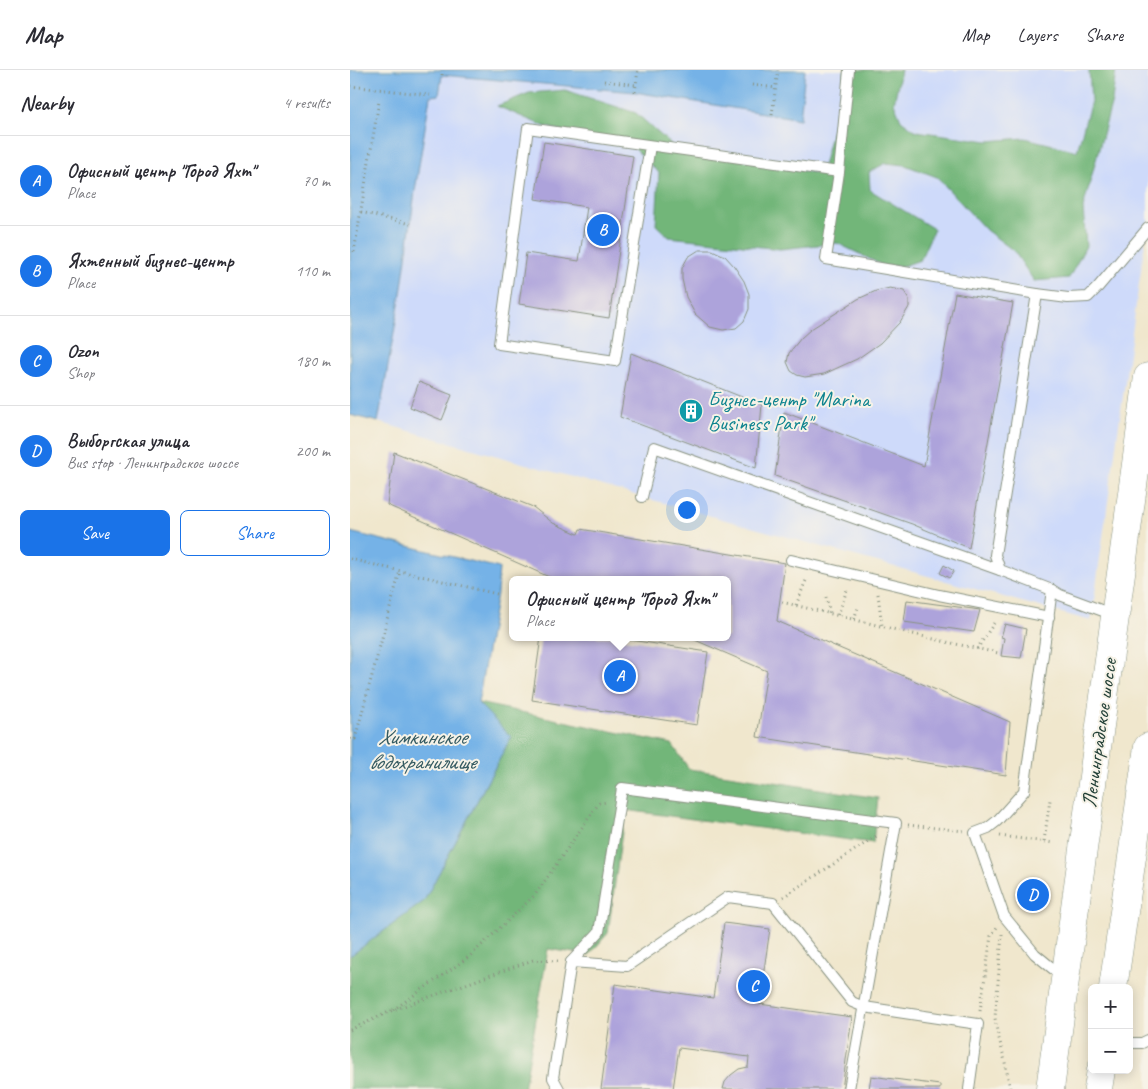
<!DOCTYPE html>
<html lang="en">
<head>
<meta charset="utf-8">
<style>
	:root { --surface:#fff; --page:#f7f7f7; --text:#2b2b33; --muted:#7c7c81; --line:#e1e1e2; --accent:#1a73e8 }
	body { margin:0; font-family:Caveat,sans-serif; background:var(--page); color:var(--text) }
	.controls { position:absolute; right:15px; bottom:15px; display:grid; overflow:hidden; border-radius:8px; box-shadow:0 2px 12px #0003 }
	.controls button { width:45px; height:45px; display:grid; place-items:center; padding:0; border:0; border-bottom:1px solid var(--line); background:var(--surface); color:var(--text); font:25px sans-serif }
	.you { position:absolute; left:336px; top:439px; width:18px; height:18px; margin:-12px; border:4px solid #fff; border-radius:50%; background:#1a73e8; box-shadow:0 0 0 8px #1a73e833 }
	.badge { display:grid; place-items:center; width:32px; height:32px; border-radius:50%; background:var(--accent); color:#fff; font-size:16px; font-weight:700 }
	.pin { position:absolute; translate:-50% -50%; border:2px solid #fff; box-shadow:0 1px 5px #0006 }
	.popup { position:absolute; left:159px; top:506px; width:222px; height:65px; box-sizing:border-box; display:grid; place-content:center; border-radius:8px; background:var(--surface); filter:drop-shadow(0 1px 4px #0005); font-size:16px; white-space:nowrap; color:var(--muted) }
	.popup b { font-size:19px; color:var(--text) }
	.popup::after { content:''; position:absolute; left:50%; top:100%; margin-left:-10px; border:10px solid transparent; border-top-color:var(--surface) }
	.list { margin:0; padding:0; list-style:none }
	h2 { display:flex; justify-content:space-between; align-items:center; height:65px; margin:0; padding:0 20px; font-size:21px }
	h2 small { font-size:16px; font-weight:400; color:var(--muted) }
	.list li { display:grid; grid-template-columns:32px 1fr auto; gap:15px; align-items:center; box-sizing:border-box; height:90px; padding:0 20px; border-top:1px solid var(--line) }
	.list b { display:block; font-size:19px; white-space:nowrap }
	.list p { margin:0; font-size:16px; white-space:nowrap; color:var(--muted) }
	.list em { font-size:16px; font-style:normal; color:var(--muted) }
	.actions { display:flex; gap:10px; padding:15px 20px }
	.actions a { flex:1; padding:11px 0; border:1px solid var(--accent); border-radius:8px; text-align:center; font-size:18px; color:var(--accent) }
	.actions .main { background:var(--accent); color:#fff }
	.map { position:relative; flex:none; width:798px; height:1019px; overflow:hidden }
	header { display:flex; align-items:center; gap:30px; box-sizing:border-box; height:70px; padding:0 25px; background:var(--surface); border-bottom:1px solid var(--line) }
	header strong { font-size:24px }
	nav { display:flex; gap:28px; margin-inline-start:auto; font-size:18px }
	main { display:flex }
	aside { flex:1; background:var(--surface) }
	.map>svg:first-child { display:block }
	.built { fill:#cedafa }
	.forest { fill:#72b679; stroke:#487a56 }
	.water { fill:#75b2e7; stroke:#4a788e }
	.building { fill:#ada3db }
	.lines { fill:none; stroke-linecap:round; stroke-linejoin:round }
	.service-casing { stroke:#889280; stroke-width:12 }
	.primary-casing { stroke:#889280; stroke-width:29 }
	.path { stroke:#889280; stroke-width:3; stroke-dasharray:1 4; stroke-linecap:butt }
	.service { stroke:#fff; stroke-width:10 }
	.primary { stroke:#fff; stroke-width:28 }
	.labels { text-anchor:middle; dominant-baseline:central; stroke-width:4; stroke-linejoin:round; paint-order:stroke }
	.culture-label { font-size:21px; fill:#0d838f; stroke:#f7f3e8; text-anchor:start }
	.street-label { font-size:21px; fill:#1f3d34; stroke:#f7f3e8 }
	.water-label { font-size:22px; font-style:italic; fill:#345a61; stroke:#f7f3e8 }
</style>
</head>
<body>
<header>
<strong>Map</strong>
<nav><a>Map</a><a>Layers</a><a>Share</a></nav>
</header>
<main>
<aside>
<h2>Nearby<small>4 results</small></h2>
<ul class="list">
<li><span class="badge">A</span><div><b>Офисный центр &quot;Город Яхт&quot;</b><p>Place</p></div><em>70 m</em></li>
<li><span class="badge">B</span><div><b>Яхтенный бизнес-центр</b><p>Place</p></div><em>110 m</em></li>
<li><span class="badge">C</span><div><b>Ozon</b><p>Shop</p></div><em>180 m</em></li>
<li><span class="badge">D</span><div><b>Выборгская улица</b><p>Bus stop · Ленинградское шоссе</p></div><em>200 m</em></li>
</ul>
<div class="actions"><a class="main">Save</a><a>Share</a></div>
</aside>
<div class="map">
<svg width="798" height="1019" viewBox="0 0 798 1019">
	<rect width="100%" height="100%" fill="#f7f3e8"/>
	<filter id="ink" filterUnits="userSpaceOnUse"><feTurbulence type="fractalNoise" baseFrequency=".02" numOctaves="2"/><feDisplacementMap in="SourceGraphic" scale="10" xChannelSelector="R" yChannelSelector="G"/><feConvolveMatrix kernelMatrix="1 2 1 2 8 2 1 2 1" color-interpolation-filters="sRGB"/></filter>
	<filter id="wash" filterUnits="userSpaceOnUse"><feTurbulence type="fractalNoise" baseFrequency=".0096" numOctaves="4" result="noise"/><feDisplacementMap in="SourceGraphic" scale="20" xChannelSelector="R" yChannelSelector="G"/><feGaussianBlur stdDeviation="1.12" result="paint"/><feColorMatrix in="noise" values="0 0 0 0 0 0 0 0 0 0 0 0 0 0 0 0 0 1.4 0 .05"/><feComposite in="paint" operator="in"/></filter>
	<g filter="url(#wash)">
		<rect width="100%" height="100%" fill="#f0e7cd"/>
		<!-- built -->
		<polygon class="built" points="455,0 798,0 798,151 741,551 292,427 28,352 52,217 65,121 80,25 89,25 92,5 285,22 449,49"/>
		<!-- forest -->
		<g class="forest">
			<polygon points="495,0 551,0 544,33 551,50 566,61 638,71 675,68 727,81 741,31 739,0 766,0 762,31 733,138 736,176 719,208 684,211 664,181 636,160 587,107 555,95 536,93 519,102 520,120 584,159 570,190 553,196 534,196 487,173 430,179 319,167 306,155 309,103 283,77 196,57 147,36 179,23 215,20 286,43 325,78 471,104 493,17"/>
			<polygon points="128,633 322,674 339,699 528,728 523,773 275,740 258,863 239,885 198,879 174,1019 0,1019 0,886 74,831 161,668"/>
		</g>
		<!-- water -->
		<g class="water">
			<polygon points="0,0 455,0 450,49 285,22 92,5 89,25 80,26 65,121 52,217 28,352 0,345"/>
			<polygon points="0,462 149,498 147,524 128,633 161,667 74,831 0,886"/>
		</g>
		<g id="blocks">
			<!-- building -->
			<g class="building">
				<polygon points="194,72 283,86 259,248 169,234 176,183 229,191 237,137 185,129"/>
				<polygon points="349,180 362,180 375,186 384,196 394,211 399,224 399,239 394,251 386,258 373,260 360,257 345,244 336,227 332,209 332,198 338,187"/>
				<polygon points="540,218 554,221 559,229 559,237 550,252 530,273 507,289 474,304 455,307 447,305 441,301 437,292 439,283 451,268 461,259 508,229 526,221"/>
				<polygon points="605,223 663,233 619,478 562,454 425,406 434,342 574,396"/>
				<polygon points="281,283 412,335 406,398 270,347"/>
				<polygon points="69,312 102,325 92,350 60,337"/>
				<polygon points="44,382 183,437 203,453 228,464 230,459 435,493 427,551 660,652 656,705 407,667 417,601 338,567 378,567 378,510 206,510 37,435"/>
				<polygon points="594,495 604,501 599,508 590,503"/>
				<polygon points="557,530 630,540 624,562 554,552"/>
				<polygon points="655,554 676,559 671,588 651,586 654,568 651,567"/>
				<polygon points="191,567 261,567 358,582 347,655 182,630"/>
				<polygon points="374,853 420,859 409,934 502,947 492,1019 373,1019 375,1012 381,1005 389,999 398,997 399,987 329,978 323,1019 251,1019 265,914 363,928"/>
				<polygon points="521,1006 590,1015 590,1019 519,1019"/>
			</g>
		</g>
	</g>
	<g filter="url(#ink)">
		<use href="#blocks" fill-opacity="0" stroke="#889280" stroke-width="1"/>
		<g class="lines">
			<!-- service casing -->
			<g class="service-casing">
				<g id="service">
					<polyline points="300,76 265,291 149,274 178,58 489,102 499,0"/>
					<polyline points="489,102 476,189 687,224"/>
					<polyline points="292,427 304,377 650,500"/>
					<polyline points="441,490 589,525 699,547"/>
					<polyline points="702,520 674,721 647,751 638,758 625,763 654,846 685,884 713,907"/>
					<polyline points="764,545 710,525 702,520 650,500 645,485 687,224 718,228 738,227 748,217 798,158"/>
					<polyline points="221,892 277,896 378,827 423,833 502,932 514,937 628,954 619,1019"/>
					<polyline points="779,973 792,973 798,970"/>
					<polyline points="209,1019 203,1008 221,892 249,862 272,718 546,753 499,1019"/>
				</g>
			</g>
			<!-- primary casing -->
			<g class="primary-casing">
				<g id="primary">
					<polyline points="763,918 798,677"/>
					<polyline points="700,1019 798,307"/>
					<polyline points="748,1019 751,1000"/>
				</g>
			</g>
			<!-- path -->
			<g class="path">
				<polyline points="92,5 92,0"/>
				<polyline points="254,11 286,15"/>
				<polyline points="402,15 426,18"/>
				<polyline points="0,16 80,25"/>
				<polyline points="285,22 288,0"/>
				<polyline points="422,45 428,0"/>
				<polyline points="11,142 60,154"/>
				<polyline points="4,182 29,31"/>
				<polyline points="0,489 147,524"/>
				<polyline points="528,524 532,556"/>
				<polyline points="476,527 480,543"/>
				<polyline points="432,532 592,571 648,583"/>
				<polyline points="446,535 457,508"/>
				<polyline points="488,545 498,517"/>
				<polyline points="504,549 509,535"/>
				<polyline points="627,579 646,550"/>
				<polyline points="0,668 5,669 50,501"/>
				<polyline points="558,755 614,761"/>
				<polyline points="650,766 704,773"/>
				<polyline points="694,771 700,730"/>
				<polyline points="433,827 528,765"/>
				<polyline points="652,864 645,948 647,961 654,987 660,1019"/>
				<polyline points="43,940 120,886 185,825 249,733 258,732"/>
				<polyline points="630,941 641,866 647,857"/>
				<polyline points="0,960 43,940 183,890 209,891"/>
			</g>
			<!-- service -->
			<use href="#service" class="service"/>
			<!-- primary -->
			<use href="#primary" class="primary"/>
		</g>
	</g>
	<!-- icons -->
	<defs>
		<g id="building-disc" transform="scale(1.25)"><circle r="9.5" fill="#0f9aa8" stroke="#f7f3e8"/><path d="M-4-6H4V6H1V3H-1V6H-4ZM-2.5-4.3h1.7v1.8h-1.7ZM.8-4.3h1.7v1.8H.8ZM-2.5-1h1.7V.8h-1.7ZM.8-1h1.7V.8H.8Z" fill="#fff"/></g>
	</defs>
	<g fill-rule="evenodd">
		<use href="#building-disc" x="341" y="341"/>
	</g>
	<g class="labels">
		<!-- culture labels -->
		<g class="culture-label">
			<text x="358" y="329">Бизнес-центр "Marina<tspan x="358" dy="24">Business Park"</tspan></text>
		</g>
		<!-- street labels -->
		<g class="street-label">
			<text transform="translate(749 663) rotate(-82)">Ленинградское шоссе</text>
		</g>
		<!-- water labels -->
		<g class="water-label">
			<text x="72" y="667">Химкинское<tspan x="72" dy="25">водохранилище</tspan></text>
		</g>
	</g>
</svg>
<div class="controls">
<button>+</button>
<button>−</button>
</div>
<div class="you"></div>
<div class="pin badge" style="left:270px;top:606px">A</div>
<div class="popup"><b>Офисный центр &quot;Город Яхт&quot;</b>Place</div>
<div class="pin badge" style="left:253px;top:160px">B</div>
<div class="pin badge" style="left:404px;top:916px">C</div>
<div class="pin badge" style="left:683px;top:825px">D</div>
</div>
</main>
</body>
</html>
